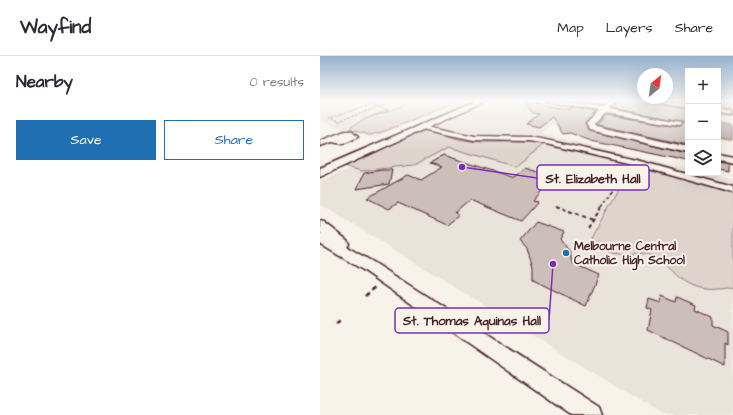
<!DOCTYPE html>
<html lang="en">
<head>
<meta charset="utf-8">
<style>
	:root { --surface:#fff; --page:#f2f2f3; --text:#2b2b33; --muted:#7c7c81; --line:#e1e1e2; --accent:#1f6fb2 }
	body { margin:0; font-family:"Architects Daughter",sans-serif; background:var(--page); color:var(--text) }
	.controls { position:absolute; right:12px; top:12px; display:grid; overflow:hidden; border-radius:0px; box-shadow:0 4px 16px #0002 }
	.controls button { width:36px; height:36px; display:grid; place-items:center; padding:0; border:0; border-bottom:1px solid var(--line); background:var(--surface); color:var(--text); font:20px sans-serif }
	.compass { position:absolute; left:317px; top:12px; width:36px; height:36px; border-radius:50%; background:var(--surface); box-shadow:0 4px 16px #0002; rotate:29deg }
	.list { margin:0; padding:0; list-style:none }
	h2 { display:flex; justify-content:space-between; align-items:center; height:52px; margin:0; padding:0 16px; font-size:17px }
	h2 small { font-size:13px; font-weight:400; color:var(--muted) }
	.actions { display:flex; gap:8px; padding:12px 16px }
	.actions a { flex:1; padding:9px 0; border:1px solid var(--accent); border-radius:0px; text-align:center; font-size:14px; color:var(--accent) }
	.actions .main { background:var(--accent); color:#fff }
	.icon { flex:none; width:22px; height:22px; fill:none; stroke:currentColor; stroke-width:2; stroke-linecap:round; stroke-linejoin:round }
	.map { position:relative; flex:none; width:413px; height:359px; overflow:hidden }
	header { display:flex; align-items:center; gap:24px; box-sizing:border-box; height:56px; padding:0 20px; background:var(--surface); border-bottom:1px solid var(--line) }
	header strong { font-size:19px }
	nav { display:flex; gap:22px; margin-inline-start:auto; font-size:14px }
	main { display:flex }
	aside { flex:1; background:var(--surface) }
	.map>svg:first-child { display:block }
	.built { fill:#eae3da }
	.green { fill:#ded4cc; stroke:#947a7c }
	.water { fill:#bcaaa7; stroke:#8e7275 }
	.building { fill:#ccbfb9; stroke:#4a1f2b }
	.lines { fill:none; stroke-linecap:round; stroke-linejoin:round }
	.minor-casing { stroke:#4a1f2b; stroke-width:3 }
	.major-casing { stroke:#4a1f2b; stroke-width:3 }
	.path-far3 { stroke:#4a1f2b; stroke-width:1; stroke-dasharray:2 1.5; stroke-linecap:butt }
	.path-far2 { stroke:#4a1f2b; stroke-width:1.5; stroke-dasharray:3 2.5; stroke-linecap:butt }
	.path-far1 { stroke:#4a1f2b; stroke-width:2; stroke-dasharray:4 3; stroke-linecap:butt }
	.path { stroke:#4a1f2b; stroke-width:2.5; stroke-dasharray:5 3.5; stroke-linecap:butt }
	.minor { fill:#f7f3e8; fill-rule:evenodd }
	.major { fill:#f7f3e8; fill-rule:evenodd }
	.poi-dot { fill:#1f6fb2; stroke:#f7f3e8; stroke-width:1.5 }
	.labels { text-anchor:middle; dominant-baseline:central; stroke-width:4; stroke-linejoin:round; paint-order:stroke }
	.poi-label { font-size:12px; font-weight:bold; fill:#4a1f2b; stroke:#f7f3e8; text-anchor:start }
	.leader { fill:none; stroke:#7b2cbf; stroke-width:1.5 }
	.callout-dot { fill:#7b2cbf; stroke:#f7f3e8; stroke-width:1.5 }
	.callout { fill:#f7f3e8; stroke:#7b2cbf; stroke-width:1.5 }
	.callout-label { font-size:13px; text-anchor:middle; font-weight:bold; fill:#4a1f2b }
</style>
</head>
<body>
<header>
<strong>Wayfind</strong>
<nav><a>Map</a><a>Layers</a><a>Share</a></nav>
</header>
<main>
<aside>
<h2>Nearby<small>0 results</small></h2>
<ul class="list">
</ul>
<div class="actions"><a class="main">Save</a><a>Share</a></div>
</aside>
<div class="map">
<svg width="413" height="359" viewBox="0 0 413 359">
	<rect width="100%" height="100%" fill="#f7f3e8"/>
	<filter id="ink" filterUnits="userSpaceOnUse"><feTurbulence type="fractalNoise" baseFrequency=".025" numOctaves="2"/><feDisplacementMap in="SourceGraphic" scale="8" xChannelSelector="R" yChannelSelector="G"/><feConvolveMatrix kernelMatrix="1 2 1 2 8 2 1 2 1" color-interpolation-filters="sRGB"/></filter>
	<g filter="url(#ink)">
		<!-- built -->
		<polygon class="built" points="0,45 220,45 254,50 221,77 368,114 368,117 382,117 413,124 413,359 342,359 0,148 0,126 140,59 119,54 56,81 49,81 0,65"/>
		<!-- green -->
		<g class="green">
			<polygon points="83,45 138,45 65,75 50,79 29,73 42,64 83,50"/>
			<path d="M 107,74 C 120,75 130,82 143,84 C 170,89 197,83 224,88 L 196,111 L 129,91 L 94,109 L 41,115 L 24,110 L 79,85 Z"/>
			<path d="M 312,109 L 405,134 L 413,138 L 413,231 C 395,234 379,236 363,225 C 352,218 345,205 332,200 C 319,194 304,201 290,196 C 283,194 276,186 271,182 Z"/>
		</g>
		<!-- water -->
		<polygon class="water" points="398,66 413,69 413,84 398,81"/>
		<!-- building -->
		<g class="building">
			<polygon points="203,45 250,54 250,51 276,56 265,68 270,75 368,98 368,105 271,85 250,77 243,78 232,61 219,71 206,68 219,58 213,57"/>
			<polygon points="251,45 289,45 283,50"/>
			<polygon points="298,45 316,45 368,53 368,63 365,74 368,74 368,89 277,69 286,59 359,70 363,67 361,65 292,52"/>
			<polygon points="399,45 411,45 413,53 400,52"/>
			<polygon points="124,99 191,121 194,121 205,112 231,120 222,130 225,131 213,145 218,146 201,165 150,144 135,157 139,159 127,169 78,147 69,153 47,142 88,119 101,124 122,111 110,107"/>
			<polygon points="398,105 408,107 408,115 398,113"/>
			<polygon points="61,114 72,114 69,128 37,133 44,117"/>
			<polygon points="216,166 244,176 240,183 250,196 252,207 279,219 266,250 213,224 213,210 207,193 200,185"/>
			<polygon points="342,240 356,246 357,241 376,249 375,253 393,261 393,269 408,276 408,289 405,287 405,311 328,274 332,254 327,252 329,243 341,247"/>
		</g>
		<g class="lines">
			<!-- minor casing -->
			<g class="minor-casing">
				<g id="minor">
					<polygon points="225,45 236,45 283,52 291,45 297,45 289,53 361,66 362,67 359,69 286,57 274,68 276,70 368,91 368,97 270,74 266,68 279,55"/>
					<polygon points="329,45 341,45 368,48 368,52"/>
					<polygon points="398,53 413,55 413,59 398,57"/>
					<polygon points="102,69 154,80 209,81 226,84 320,105 413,131 413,137 315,109 226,88 209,85 154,84 102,73"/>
					<polygon points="25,75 31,75 38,81 23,88 12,86 0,90 0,85"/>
					<polygon points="398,97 413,100 413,106 398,103"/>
					<polygon points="0,165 4,166 27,184 29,188 27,191 53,206 279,351 282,359 251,359 43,214 0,188 0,177 2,178 0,176"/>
				</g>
			</g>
			<!-- major casing -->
			<g class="major-casing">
				<polygon id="major" points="156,45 165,45 0,121 0,112"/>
			</g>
			<!-- path-far3 -->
			<g class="path-far3">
				<polyline points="63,45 9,62 19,65 77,45"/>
				<polyline points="51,49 69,54 52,60"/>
			</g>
			<!-- path-far2 -->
			<polyline class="path-far2" points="282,150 307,111"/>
			<!-- path-far1 -->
			<g class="path-far1">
				<polyline points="236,150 273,164"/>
				<polyline points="268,172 283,149"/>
			</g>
			<!-- path -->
			<g class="path">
				<polyline points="45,240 57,230"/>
				<polyline points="16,268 21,263"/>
			</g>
			<!-- minor -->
			<use href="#minor" class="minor"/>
			<!-- major -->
			<use href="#major" class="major"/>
		</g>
	</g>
	<!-- sky -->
	<linearGradient id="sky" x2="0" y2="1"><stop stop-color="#96b0ce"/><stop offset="0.47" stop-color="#fbfaf5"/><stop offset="1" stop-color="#fbfaf5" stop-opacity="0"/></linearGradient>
	<rect width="413" height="95" fill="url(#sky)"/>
	<!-- markers -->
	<circle class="poi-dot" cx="246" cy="197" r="4"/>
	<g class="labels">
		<!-- poi labels -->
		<g class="poi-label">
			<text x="254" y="190">Melbourne Central<tspan x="254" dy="14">Catholic High School</tspan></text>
		</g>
	</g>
	<!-- callouts -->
	<path class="leader" d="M142 111L217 122M233 208L229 264"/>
	<g class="callout-dot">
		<circle cx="142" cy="111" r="4"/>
		<circle cx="233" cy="208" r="4"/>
	</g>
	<g class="callout">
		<rect x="217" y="109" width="112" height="25" rx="4"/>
		<rect x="75" y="252" width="154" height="25" rx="4"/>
	</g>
	<g class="callout-label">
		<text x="273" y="127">St. Elizabeth Hall</text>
		<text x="152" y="269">St. Thomas Aquinas Hall</text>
	</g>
</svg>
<div class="controls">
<button>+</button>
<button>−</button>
<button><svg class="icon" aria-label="layers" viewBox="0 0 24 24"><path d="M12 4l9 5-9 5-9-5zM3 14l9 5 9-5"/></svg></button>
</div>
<svg class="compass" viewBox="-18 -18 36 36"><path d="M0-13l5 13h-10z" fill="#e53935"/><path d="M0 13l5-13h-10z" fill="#7c7c81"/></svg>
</div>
</main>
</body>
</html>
